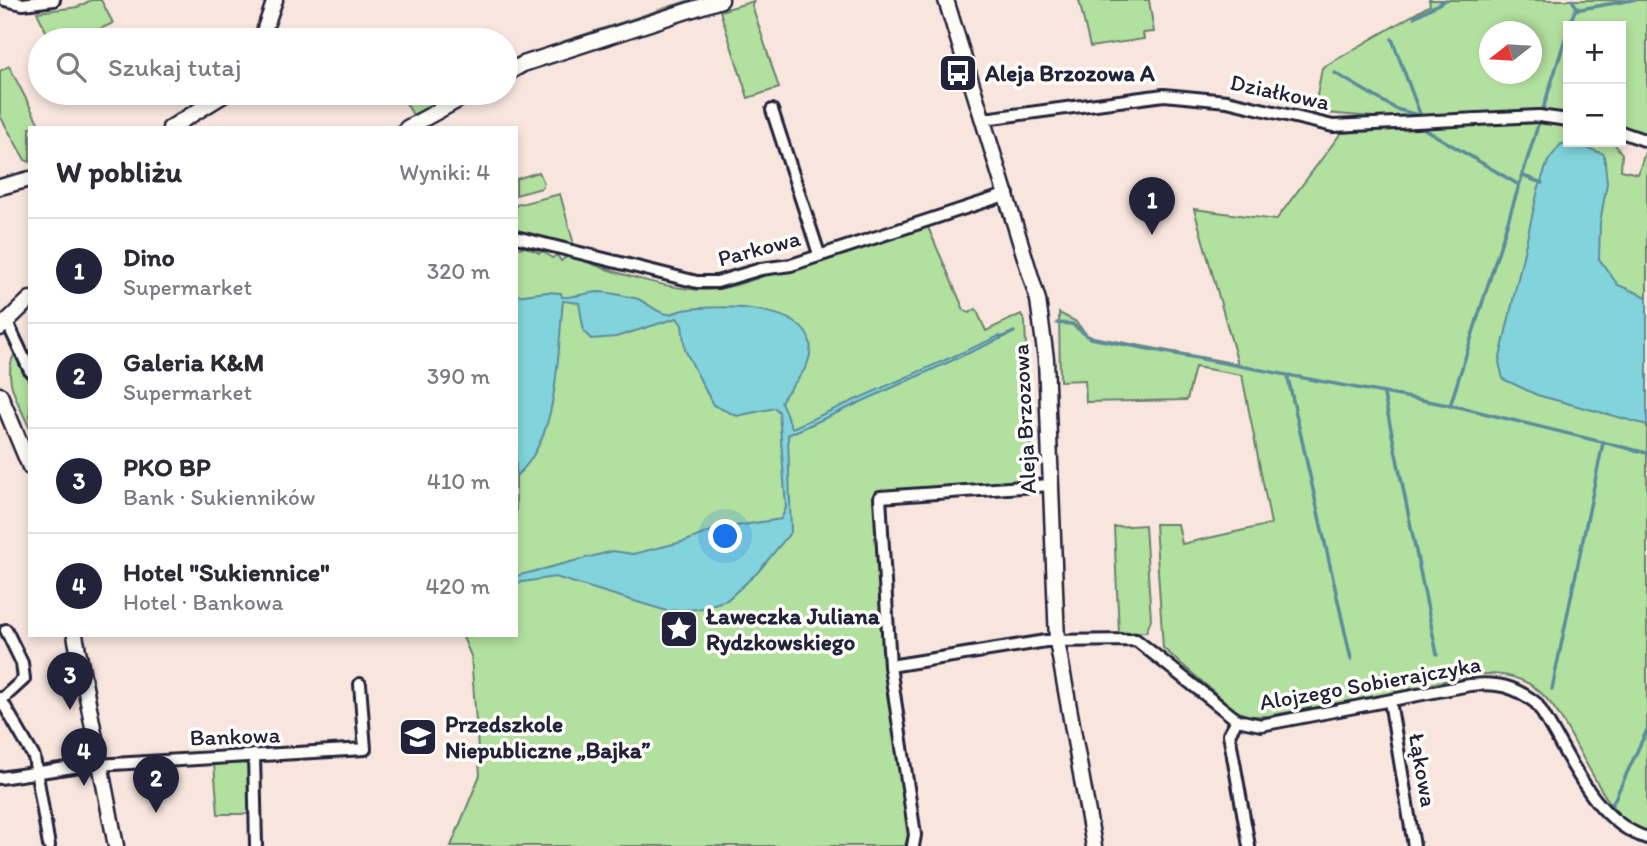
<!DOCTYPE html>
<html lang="pl">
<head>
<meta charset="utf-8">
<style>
	:root { --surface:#fff; --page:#f2f2f3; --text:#2b2b33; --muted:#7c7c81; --line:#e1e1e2; --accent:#22223b }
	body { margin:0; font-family:Itim,sans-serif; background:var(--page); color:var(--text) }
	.controls { position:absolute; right:21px; top:21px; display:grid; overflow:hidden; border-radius:0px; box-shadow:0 4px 10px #0003 }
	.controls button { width:63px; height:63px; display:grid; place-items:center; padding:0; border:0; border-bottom:2px solid var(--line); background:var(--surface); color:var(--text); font:35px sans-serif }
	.compass { position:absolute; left:1479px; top:21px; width:63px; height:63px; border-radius:50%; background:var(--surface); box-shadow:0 4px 10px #0003; rotate:253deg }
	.you { position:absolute; left:726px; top:537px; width:24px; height:24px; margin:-18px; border:5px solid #fff; border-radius:50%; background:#1a73e8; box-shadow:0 0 0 10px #1a73e833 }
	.badge { display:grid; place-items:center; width:46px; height:46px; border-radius:50%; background:var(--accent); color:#fff; font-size:23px; font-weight:700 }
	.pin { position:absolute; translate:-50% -58px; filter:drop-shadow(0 2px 4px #0008) }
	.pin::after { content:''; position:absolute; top:37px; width:24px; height:21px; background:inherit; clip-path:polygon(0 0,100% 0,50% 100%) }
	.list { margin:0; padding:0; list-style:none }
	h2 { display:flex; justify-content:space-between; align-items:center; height:91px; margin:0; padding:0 28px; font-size:30px }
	h2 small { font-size:23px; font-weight:400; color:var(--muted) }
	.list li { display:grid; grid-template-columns:46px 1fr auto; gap:21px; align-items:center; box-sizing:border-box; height:105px; padding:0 28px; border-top:2px solid var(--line) }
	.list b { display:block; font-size:26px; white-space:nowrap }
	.list p { margin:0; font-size:23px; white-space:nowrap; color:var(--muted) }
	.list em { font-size:23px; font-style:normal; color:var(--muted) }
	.icon { flex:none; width:38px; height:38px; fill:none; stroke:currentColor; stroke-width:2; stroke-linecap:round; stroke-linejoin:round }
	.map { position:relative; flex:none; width:1647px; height:846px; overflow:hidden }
	.search { position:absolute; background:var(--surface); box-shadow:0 4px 10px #0003; left:28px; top:28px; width:490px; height:77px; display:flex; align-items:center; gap:18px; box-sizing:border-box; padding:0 24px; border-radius:38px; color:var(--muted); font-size:26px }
	.panel { position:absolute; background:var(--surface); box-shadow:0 4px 10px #0003; left:28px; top:126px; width:490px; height:511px; border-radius:0px }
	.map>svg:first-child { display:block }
	.green { fill:#b2e09f; stroke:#6a816d; stroke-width:2; fill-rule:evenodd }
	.water { fill:#82d3db; stroke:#5c8c9b; stroke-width:2 }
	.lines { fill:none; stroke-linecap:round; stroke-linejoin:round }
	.stream { stroke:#5c8c9b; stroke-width:3.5 }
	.street-casing { stroke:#22223b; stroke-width:16 }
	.secondary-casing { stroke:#22223b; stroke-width:19 }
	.street { stroke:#fdfcf7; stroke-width:10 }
	.secondary { stroke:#fdfcf7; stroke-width:14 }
	.labels { text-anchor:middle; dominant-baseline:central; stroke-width:7; stroke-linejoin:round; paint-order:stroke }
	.poi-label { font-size:23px; font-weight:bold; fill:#22223b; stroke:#fdfcf7; text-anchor:start }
	.street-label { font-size:23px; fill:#22223b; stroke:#fdfcf7 }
</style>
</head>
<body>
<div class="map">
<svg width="1647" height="846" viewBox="0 0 1647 846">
	<rect width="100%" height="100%" fill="#f8e6de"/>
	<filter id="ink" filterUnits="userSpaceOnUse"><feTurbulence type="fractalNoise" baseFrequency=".0143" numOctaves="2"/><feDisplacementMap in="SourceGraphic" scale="14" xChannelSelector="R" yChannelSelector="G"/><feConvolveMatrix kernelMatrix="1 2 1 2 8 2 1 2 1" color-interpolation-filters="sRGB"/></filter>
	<g filter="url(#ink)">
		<!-- green -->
		<g class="green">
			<polygon points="91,0 101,0 113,23 76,40 50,40 37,12 78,7"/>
			<polygon points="690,0 704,0 564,47 561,42"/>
			<polygon points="1079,0 1149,0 1154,32 1143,33 1144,39 1090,47"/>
			<path d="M 1429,0 L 1647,0 L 1647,137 L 1621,129 L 1621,26 L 1568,26 L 1568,115 L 1408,120 L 1314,112 L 1322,68 L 1430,5 ZM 1490,32 L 1532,32 L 1532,74 L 1490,74 Z"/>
			<polygon points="754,1 752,5 779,88 748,98 720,11"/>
			<polygon points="9,66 41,128 30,128 30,162 25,160 0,116 0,71"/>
			<polygon points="400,93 438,93 442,100 413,115"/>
			<path d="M 1537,121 L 1568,124 L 1568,142 L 1614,143 L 1622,154 L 1621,170 L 1638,174 L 1647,146 L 1647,833 C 1613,820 1601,788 1583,758 C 1568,731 1551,691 1521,680 C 1480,663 1430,687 1390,695 C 1349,703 1309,708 1268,716 L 1249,716 L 1236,711 L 1163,648 L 1155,524 L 1178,524 L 1182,544 L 1271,524 L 1242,375 L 1195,367 L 1187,400 L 1086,402 L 1085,380 L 1060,381 L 1059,313 L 1075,321 L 1088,336 L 1238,364 L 1194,209 L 1276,220 L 1341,133 Z"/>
			<polygon points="539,172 544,183 542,188 516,195 516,179"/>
			<polygon points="560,194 573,241 572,247 516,233 516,205"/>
			<path d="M 927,225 L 964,310 L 969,313 L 976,309 L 986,331 L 1021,314 L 1025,322 L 1032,483 L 880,493 L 888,681 L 909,831 L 905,846 L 451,846 L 480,775 L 471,656 L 462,635 L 516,635 L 516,248 L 526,247 L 539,253 L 543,251 L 552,258 L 557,255 L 561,261 L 566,257 L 562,251 C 596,268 667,290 705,290 C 725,290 745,282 764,276 L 766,271 Z"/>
			<path d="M 16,351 L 30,386 L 30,429 C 19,403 0,377 16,351 Z"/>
			<polygon points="1145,525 1151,620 1146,632 1119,633 1114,527"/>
			<polygon points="245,763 248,766 249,814 218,814 214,764"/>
		</g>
		<!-- water -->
		<g class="water">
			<polygon points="1561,144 1576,144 1604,154 1607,183 1600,223 1599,259 1618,285 1647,297 1647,425 1537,395 1503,379 1499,362 1538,190 1548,161"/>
			<path d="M 547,292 L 561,293 L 562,297 C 575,297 586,293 599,292 C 610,292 624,296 635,298 C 647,301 657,314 668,314 C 673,314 678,311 684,310 C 717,304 829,303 808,362 C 803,377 788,388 781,402 L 792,428 L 999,336 L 1004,337 L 788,435 L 791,532 L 758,572 L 727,600 L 698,609 L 667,611 L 555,577 L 516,583 L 516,576 L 613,551 L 633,554 L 686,541 L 716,529 L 781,519 L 786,508 L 779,412 L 775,408 L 737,416 L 713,405 L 685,350 L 682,325 L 677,318 L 616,337 L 591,339 L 584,332 L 579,303 L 563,301 C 557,354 560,438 516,476 L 516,296 Z"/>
		</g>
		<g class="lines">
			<!-- stream -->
			<g class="stream">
				<polyline points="1572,0 1578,9"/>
				<polyline points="1414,17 1446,0"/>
				<polyline points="1569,26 1575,10 1632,0"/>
				<polyline points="1392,39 1426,130 1519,185"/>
				<polyline points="1335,73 1396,109 1421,116"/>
				<polyline points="1543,109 1568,30"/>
				<polyline points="1523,176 1542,183"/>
				<polyline points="1057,323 1072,324 1090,338 1459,407 1647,453"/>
				<polyline points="1001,338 1014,332"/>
				<polyline points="1288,378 1351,659"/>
				<polyline points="1384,395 1437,654"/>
				<polyline points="1450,406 1539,122"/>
				<polyline points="1552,689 1603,443"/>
				<polyline points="1612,805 1647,730"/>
			</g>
			<!-- street casing -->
			<g class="street-casing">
				<g id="street">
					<polyline points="5,0 23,4 54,0"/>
					<polyline points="772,110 819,254"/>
					<polyline points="984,119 1164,95 1227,101 1333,126 1539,116 1568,120"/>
					<polyline points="1621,132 1647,141"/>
					<polyline points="516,237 697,282 717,282 761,269 791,265 1008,194"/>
					<polyline points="7,322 30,371"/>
					<path d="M 890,666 L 1046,641 L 1136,640 L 1237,720 L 1261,725 L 1470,685 C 1497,682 1514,686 1536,703 C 1567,748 1590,820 1647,838"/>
					<polyline points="0,698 34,757 49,846"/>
					<polyline points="1,700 24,679 22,663 6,630"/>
					<polyline points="1390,701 1414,846"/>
					<polyline points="1237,720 1229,734 1249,846"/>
					<polyline points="254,755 256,846"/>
					<polyline points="0,778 80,766 365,749 360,684"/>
					<polyline points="913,846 915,835 890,666 880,497 1050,485"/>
				</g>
			</g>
			<!-- secondary casing -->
			<g class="secondary-casing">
				<g id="secondary">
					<polyline points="946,0 1038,300 1046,359 1057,641 1094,846"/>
					<polyline points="261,40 275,0"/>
					<polyline points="506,74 523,64 721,0"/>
					<polyline points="170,128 227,93"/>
					<polyline points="407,128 471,93"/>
					<polyline points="0,187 30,179"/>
					<polyline points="0,328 30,299"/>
					<polyline points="0,395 30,467"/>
					<polyline points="75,635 116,846"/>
				</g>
			</g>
			<!-- street -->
			<use href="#street" class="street"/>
			<!-- secondary -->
			<use href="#secondary" class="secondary"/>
		</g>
	</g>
	<!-- icons -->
	<defs>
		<g id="bus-square" transform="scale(2.0125)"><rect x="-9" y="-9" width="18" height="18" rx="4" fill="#22223b" stroke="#fdfcf7"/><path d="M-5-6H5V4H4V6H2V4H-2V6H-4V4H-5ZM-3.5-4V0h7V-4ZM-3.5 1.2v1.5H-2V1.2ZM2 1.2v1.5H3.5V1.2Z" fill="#fff"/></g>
		<g id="sight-square" transform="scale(2.0125)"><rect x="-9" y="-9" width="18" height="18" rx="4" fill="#22223b" stroke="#fdfcf7"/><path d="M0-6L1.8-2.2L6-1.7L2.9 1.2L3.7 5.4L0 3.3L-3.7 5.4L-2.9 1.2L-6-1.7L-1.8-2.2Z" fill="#fff"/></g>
		<g id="school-square" transform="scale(2.0125)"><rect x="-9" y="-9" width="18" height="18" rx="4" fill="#22223b" stroke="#fdfcf7"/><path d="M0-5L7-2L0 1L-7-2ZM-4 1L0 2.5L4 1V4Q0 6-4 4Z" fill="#fff"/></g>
	</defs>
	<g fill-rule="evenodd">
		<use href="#bus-square" x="958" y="73"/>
		<use href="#sight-square" x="679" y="629"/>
		<use href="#school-square" x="418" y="737"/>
	</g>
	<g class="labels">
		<!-- poi labels -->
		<g class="poi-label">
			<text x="985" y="73">Aleja Brzozowa A</text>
			<text x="706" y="616">Ławeczka Juliana<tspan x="706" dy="26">Rydzkowskiego</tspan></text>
			<text x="445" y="724">Przedszkole<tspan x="445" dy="26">Niepubliczne „Bajka”</tspan></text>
		</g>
		<!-- street labels -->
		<g class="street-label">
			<text transform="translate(1280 92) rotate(12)">Działkowa</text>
			<text transform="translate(759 248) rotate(-15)">Parkowa</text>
			<text transform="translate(1024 419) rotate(-93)">Aleja Brzozowa</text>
			<text transform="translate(1370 683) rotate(-10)">Alojzego Sobierajczyka</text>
			<text transform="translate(235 736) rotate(-2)">Bankowa</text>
			<text transform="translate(1423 770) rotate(80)">Łąkowa</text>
		</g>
	</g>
</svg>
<div class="controls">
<button>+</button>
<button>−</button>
</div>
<svg class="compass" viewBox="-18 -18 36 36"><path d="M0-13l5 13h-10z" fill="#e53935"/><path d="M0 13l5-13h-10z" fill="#7c7c81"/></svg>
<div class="you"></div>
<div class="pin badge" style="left:1152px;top:235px">1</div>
<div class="pin badge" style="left:156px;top:813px">2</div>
<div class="pin badge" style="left:70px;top:710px">3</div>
<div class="pin badge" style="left:84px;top:786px">4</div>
<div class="search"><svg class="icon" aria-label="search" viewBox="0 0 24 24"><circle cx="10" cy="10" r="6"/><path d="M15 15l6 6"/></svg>Szukaj tutaj</div>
<section class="panel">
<h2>W pobliżu<small>Wyniki: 4</small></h2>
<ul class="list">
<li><span class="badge">1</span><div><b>Dino</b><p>Supermarket</p></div><em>320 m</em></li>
<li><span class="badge">2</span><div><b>Galeria K&amp;M</b><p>Supermarket</p></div><em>390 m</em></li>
<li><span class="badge">3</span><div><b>PKO BP</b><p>Bank · Sukienników</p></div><em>410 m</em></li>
<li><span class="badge">4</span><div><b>Hotel &quot;Sukiennice&quot;</b><p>Hotel · Bankowa</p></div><em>420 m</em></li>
</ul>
</section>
</div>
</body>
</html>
